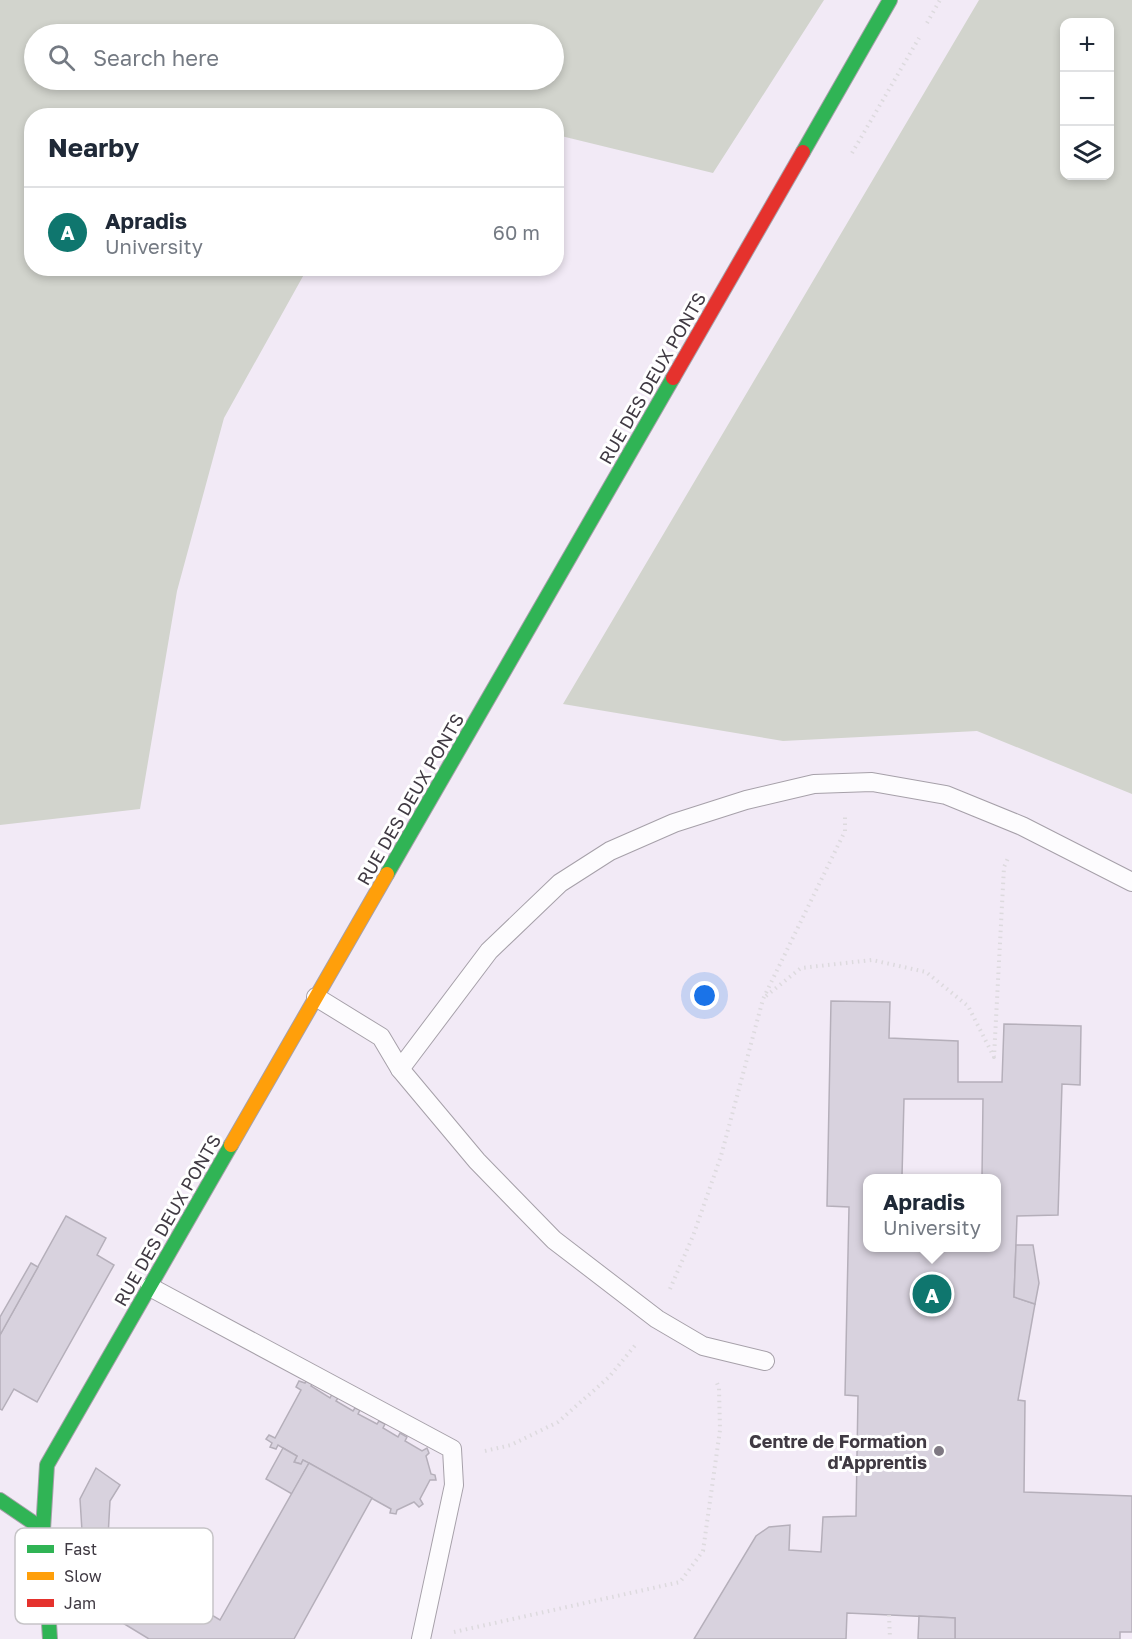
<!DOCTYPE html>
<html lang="en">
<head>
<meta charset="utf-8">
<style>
	:root { --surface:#fff; --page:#f6f6f7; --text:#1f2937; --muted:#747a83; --line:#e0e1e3; --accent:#0f766e }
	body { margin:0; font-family:"Golos Text",sans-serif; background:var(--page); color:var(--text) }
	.controls { position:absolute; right:18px; top:18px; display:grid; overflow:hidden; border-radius:12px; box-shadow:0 3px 9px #0003 }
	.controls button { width:54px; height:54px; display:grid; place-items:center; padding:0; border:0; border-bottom:2px solid var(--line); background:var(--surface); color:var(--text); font:30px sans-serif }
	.you { position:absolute; left:705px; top:996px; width:21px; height:21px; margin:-15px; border:4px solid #fff; border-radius:50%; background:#1a73e8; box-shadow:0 0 0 9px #1a73e833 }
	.badge { display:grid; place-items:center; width:39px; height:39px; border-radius:50%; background:var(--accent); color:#fff; font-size:20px; font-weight:700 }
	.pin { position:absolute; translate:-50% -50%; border:3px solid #fff; box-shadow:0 2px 6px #0006 }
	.popup { position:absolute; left:863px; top:1174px; width:138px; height:78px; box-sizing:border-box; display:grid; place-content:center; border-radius:12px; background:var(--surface); filter:drop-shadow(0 2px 4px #0005); font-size:20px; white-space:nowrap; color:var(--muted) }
	.popup b { font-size:22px; color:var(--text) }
	.popup::after { content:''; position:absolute; left:50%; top:100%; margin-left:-12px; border:12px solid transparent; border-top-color:var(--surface) }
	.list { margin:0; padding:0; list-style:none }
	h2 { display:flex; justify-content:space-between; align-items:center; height:78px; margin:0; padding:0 24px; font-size:26px }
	h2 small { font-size:20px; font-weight:400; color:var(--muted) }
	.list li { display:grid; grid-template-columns:39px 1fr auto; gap:18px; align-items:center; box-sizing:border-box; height:90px; padding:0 24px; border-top:2px solid var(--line) }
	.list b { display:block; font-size:22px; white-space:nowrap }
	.list p { margin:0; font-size:20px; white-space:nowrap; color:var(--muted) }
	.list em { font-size:20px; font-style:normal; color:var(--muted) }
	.icon { flex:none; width:33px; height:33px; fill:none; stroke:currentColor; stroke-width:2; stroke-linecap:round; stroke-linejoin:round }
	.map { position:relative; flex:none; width:1132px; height:1639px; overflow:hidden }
	.search { position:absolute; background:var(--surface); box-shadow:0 3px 9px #0003; left:24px; top:24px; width:540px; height:66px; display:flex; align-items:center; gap:15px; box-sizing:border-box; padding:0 21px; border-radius:33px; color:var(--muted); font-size:22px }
	.panel { position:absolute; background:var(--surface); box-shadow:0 3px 9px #0003; left:24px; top:108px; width:540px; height:168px; border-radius:24px }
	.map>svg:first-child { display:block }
	.green { fill:#d2d4cd; fill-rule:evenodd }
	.building { fill:#d8d2de; stroke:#b5afba; stroke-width:1.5; fill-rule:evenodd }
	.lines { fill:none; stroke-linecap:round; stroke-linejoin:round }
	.lane-casing { stroke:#a6a0a9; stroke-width:20 }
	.fast-casing { stroke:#a6a0a9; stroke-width:16 }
	.slow-casing { stroke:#a6a0a9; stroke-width:16 }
	.jam-casing { stroke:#a6a0a9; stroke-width:16 }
	.path { stroke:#dddade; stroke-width:4; stroke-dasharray:1.5 4.5; stroke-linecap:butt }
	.lane { stroke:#fdfcfe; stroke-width:18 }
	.fast { stroke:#30b455; stroke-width:14 }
	.slow { stroke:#ff9f0a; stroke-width:14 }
	.jam { stroke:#e5322d; stroke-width:14 }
	.poi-dot { fill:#7e7882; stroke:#fff; stroke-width:2 }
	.labels { text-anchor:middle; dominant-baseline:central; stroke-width:6; stroke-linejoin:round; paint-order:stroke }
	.street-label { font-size:18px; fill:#403a43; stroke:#fff }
	.poi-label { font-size:18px; font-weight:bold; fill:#403a43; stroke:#fff; text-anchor:end }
	.key { fill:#fff; stroke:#c6c4c7; stroke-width:1.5 }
	.key-label { font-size:16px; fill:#403a43 }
</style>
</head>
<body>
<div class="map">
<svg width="1132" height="1639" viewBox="0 0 1132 1639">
	<rect width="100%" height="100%" fill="#f2eaf6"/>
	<!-- green -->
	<g class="green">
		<path d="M 0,0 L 824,0 L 713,173 L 557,135 L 556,116 L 32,116 L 32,268 L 307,269 L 224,418 L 177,591 L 140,809 L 0,825 ZM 34,34 L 554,34 L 554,80 L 34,80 Z"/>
		<path d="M 979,0 L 1132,0 L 1132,794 L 977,731 L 783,741 L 563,704 ZM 1064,22 L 1110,22 L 1110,176 L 1064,176 Z"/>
	</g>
	<!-- building -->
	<g class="building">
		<path d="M 831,1001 L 890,1002 L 889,1038 L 958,1041 L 958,1082 L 1002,1082 L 1004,1024 L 1081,1026 L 1080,1085 L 1062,1084 L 1058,1215 L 1017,1216 L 1014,1297 L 1035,1304 L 1018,1400 L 1025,1401 L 1024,1492 L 1132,1496 L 1132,1632 L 1120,1632 L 1120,1639 L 955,1639 L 955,1618 L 847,1613 L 846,1639 L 694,1639 L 756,1536 L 769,1527 L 790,1525 L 789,1550 L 821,1552 L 823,1517 L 856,1516 L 858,1396 L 845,1395 L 849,1207 L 827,1206 ZM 904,1099 L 983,1099 L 982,1177 L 902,1176 ZM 868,1178 L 996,1178 L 996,1248 L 868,1248 Z"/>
		<polygon points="66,1216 106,1238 97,1255 114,1265 37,1402 14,1389 2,1410 0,1409 0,1335"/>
		<polygon points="1016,1245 1033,1245 1039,1283 1035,1304 1014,1297"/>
		<polygon points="31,1263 38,1267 0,1335 0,1317"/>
		<polygon points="308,1378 314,1380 311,1386 330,1398 332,1394 338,1398 336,1401 353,1411 355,1408 360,1410 358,1414 377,1424 379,1421 385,1424 383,1428 398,1437 400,1433 407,1437 405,1441 422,1451 427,1448 429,1453 426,1456 431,1474 435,1475 436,1480 430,1480 420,1499 423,1504 419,1507 414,1502 397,1510 396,1514 390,1513 391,1509 303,1460 301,1464 294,1462 297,1456 278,1445 276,1449 270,1447 272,1443 266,1439 269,1435 275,1438 301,1390 296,1387 299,1381 305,1383"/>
		<polygon points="283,1448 297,1456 294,1462 301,1464 303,1460 309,1463 292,1494 266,1479"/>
		<polygon points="309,1463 372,1498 294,1639 149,1639 85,1600 83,1559 113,1556 220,1620"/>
		<polygon points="96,1468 120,1485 110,1501 108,1537 104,1545 83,1547 80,1499"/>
		<polygon points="919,1616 955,1618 955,1639 918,1639"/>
	</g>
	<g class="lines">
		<!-- lane casing -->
		<g class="lane-casing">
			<g id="lane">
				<polyline points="316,997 381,1037 400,1069 477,1161 554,1240 657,1319 703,1346 765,1361"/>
				<polyline points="400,1069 489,951 560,883 610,851 674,823 746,800 814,784 872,782 946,795 1022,826 1132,882"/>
				<polyline points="150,1287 452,1449 454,1485 421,1639"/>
			</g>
		</g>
		<!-- fast casing -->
		<g class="fast-casing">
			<g id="fast">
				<polyline points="803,152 890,0"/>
				<polyline points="387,874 673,378"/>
				<polyline points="0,1500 41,1528"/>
				<polyline points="50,1639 43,1530 47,1465 231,1145"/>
			</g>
		</g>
		<!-- slow casing -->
		<g class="slow-casing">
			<polyline id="slow" points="231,1145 387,874"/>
		</g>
		<!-- jam casing -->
		<g class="jam-casing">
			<polyline id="jam" points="673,378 803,152"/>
		</g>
		<!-- path -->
		<g class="path">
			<polyline points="927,23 940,0"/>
			<polyline points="852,153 919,38"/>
			<polyline points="766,996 801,968 872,960 926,972 968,1006 994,1057 1004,867 1009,856"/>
			<polyline points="670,1289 693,1236 721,1156 763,999 845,831 845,814"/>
			<polyline points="485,1451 511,1445 558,1422 609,1377 637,1343"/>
			<polyline points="889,1615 890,1639"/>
			<polyline points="454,1632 680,1582 703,1551 720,1430 719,1388 717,1383"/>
		</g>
		<!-- lane -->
		<use href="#lane" class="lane"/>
		<!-- fast -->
		<use href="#fast" class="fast"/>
		<!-- slow -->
		<use href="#slow" class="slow"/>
		<!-- jam -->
		<use href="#jam" class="jam"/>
	</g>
	<!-- markers -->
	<circle class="poi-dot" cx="939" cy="1451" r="6"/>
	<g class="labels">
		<!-- street labels -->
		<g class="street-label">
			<text transform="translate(652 378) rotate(-60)">RUE DES DEUX PONTS</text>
			<text transform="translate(410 799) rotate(-60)">RUE DES DEUX PONTS</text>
			<text transform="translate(167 1220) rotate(-60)">RUE DES DEUX PONTS</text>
		</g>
		<!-- poi labels -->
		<g class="poi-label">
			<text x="927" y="1441">Centre de Formation<tspan x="927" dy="21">d'Apprentis</tspan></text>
		</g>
	</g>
	<!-- legend -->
	<rect x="15" y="1528" width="198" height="96" rx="9" class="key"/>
	<rect x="27" y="1545" width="27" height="8" fill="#30b455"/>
	<rect x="27" y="1572" width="27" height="8" fill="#ff9f0a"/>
	<rect x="27" y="1599" width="27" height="8" fill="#e5322d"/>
	<g class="key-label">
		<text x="64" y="1555">Fast</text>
		<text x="64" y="1582">Slow</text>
		<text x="64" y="1609">Jam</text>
	</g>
</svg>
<div class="controls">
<button>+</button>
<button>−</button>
<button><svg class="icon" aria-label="layers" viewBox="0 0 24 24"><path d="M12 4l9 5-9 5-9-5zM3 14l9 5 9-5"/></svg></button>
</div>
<div class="you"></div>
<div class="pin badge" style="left:932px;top:1294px">A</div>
<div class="popup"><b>Apradis</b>University</div>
<div class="search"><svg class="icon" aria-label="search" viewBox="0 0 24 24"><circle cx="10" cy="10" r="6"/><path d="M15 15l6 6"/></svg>Search here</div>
<section class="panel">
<h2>Nearby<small></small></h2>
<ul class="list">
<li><span class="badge">A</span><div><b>Apradis</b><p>University</p></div><em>60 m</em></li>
</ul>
</section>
</div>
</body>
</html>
